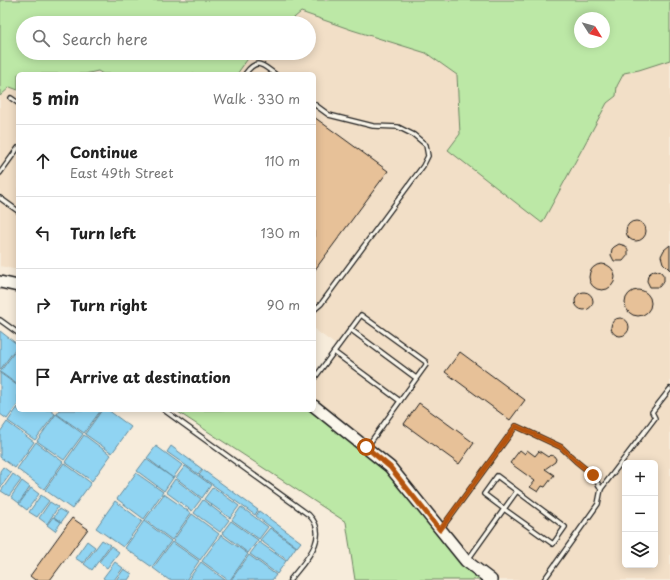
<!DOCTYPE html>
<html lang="en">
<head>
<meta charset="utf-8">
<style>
	:root { --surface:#fff; --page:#f6f6f6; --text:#222; --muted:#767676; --line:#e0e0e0 }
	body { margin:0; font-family:"Playpen Sans",sans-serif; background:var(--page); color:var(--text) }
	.controls { position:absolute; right:12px; bottom:12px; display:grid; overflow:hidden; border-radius:6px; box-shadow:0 2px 10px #0003 }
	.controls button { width:36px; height:36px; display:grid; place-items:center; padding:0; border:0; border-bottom:1px solid var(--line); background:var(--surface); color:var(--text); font:20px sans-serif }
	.compass { position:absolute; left:574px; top:12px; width:36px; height:36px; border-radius:50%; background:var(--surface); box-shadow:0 2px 10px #0003; rotate:127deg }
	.stop { position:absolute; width:12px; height:12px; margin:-9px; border:3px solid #b45309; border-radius:50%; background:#fff }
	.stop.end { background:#b45309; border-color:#fff; box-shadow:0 1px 4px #0008 }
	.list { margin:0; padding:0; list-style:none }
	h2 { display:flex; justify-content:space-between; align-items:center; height:52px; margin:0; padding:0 16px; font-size:17px }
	h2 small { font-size:13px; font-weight:400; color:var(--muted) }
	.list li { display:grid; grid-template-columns:26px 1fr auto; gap:12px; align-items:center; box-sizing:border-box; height:72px; padding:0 16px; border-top:1px solid var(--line) }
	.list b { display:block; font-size:15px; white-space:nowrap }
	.list p { margin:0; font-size:13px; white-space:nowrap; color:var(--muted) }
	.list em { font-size:13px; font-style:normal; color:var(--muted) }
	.icon { flex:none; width:22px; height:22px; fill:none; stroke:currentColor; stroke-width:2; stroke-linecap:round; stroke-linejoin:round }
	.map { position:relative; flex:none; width:670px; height:580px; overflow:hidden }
	.search { position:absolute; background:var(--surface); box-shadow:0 2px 10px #0003; left:16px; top:16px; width:300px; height:44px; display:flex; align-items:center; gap:10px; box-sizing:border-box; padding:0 14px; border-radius:22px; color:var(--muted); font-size:15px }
	.panel { position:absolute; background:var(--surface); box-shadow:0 2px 10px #0003; left:16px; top:72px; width:300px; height:340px; border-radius:6px }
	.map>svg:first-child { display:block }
	.built { fill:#f2dfc7; fill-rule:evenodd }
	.green { fill:#bce8a6; stroke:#6c8261; fill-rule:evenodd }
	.water { fill:#90d4f2; stroke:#628a9c }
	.building { fill:#e7c198; stroke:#1c1c1c }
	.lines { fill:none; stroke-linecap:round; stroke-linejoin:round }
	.lane-casing { stroke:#1c1c1c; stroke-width:6 }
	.secondary-casing { stroke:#1c1c1c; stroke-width:14 }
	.lane { stroke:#fbf7ec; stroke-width:3.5 }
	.secondary { stroke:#fbf7ec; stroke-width:11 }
	.route { stroke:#b45309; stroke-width:5 }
</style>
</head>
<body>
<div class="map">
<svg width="670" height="580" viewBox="0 0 670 580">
	<rect width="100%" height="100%" fill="#f7ecdb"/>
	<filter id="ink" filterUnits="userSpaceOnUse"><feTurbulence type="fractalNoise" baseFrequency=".025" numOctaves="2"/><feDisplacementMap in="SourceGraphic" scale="8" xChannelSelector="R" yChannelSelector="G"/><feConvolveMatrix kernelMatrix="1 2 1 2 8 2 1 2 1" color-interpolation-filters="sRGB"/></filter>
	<g filter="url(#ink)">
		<!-- built -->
		<g class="built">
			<path d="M 301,12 L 352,30 L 426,53 L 457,75 L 460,134 L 448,150 L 616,75 L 670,60 L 670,580 L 491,580 L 314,407 L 314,374 L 336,345 L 314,329 L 314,74 L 237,74 L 252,53 L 309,53 L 309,23 L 288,23 ZM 625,463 L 655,463 L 655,565 L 625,565 Z"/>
			<polygon points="10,87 18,90 18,270 0,266 0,96"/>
		</g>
		<!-- green -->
		<g class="green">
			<path d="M 0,0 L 670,0 L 670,60 L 639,70 L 624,73 L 617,86 L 616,96 L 607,103 L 542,223 L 448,150 L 460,134 L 457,75 L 426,53 L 352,30 L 301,12 L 288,23 L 23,23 L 23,53 L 252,53 L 237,74 L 103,74 L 98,71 L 85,74 L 18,74 L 18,90 L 10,87 L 0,96 ZM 580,18 L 604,18 L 604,42 L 580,42 Z"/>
			<polygon points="175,410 314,410 366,447 466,561 491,580 355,580 346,522"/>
		</g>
		<!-- water -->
		<g class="water">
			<polygon points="0,331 18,345 0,370"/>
			<polygon points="18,347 18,385 0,372"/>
			<polygon points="0,373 18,386 18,404 7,419 0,414"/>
			<polygon points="18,407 18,410 50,410 55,414 35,440 8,421"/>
			<polygon points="60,410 101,410 84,433 57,414"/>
			<polygon points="102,410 108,410 131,427 112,453 85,434"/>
			<polygon points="56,414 83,434 64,460 37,441"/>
			<polygon points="7,422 34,442 15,468 0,457 0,432"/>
			<polygon points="84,435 111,455 92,481 65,462"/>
			<polygon points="36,442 63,462 44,489 17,469"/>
			<polygon points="156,446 182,465 173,478 147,458"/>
			<polygon points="171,446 202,469 198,474 167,452"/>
			<polygon points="146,459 173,478 164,491 137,471"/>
			<polygon points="64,463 91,483 72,509 45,490"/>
			<polygon points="185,466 211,485 202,498 176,478"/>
			<polygon points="3,467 11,473 0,488 0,471"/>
			<polygon points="203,470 258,510 255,515 199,475"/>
			<polygon points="136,473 163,492 144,519 117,499"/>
			<polygon points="13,474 21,480 9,496 1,491"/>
			<polygon points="175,479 201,499 192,511 166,492"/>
			<polygon points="22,481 30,487 19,503 11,497"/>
			<polygon points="213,487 239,506 230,518 204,499"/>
			<polygon points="31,488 39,494 27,510 19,504"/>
			<polygon points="164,494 191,513 172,540 145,520"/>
			<polygon points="41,495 49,501 37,517 29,512"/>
			<polygon points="203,500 229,520 220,532 194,513"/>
			<polygon points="115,501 142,521 123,547 96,528"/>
			<polygon points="50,502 58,507 47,524 39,518"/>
			<polygon points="241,507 268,527 259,539 232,520"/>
			<polygon points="59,509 67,514 55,531 47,525 53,517 61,522 54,517"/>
			<polygon points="259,511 301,542 297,547 256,516"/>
			<polygon points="192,514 219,534 200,560 173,541"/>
			<polygon points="144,521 171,541 152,567 125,548"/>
			<polygon points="231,521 258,540 248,553 222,533"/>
			<polygon points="270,528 296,547 287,560 260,540"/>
			<polygon points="221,535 248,554 230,580 228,580 202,561"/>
			<polygon points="102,540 110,545 92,570 84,564"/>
			<polygon points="87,541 95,547 83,563 75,558"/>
			<polygon points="172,542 199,561 186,580 169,580 153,568"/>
			<polygon points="259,542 286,561 277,574 250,554"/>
			<polygon points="111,546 119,552 107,568 99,562"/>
			<polygon points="249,555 276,575 272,580 231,580"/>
			<polygon points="115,562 123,568 114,580 106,580 103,578"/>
			<polygon points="201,562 225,580 188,580"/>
			<polygon points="124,569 132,574 128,580 116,580"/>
		</g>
		<!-- building -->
		<g class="building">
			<polygon points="314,117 388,171 314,271"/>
			<circle cx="636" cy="231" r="10"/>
			<polygon points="619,244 626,246 628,250 628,255 623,261 614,261 611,255 612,249 614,247"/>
			<polygon points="670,245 670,270 663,263 661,256 664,250"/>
			<circle cx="602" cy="277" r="13"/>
			<polygon points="655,270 661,272 664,276 664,281 659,287 650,287 647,281 648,275 650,273"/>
			<circle cx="638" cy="303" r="13"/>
			<circle cx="584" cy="301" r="9"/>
			<circle cx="620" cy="327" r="9"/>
			<polygon points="460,352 525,400 510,420 445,372"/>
			<polygon points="419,403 474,443 459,464 404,424"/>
			<polygon points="520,450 525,454 527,450 535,456 539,451 548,457 550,455 554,456 556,459 555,462 545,469 554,475 545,487 542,486 538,492 530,487 535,481 510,463"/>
			<polygon points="72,518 88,529 50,580 35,580 30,576"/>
		</g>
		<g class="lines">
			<!-- lane casing -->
			<g class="lane-casing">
				<g id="lane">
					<path d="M 245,74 C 257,58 261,64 275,74"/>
					<polyline points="11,98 18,103"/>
					<polyline points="314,104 329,115 373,126 398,127 414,135 426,145 428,156 423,166 321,304 314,310"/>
					<polyline points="0,173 18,148"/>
					<polyline points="0,198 18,211"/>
					<polyline points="0,320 18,333"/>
					<polyline points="350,329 416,378"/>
					<polyline points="334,352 400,401"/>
					<polyline points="314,379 361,315 426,362 426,365 367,447"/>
					<path d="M 164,410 L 309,515 C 331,537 304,562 290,580"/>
					<polyline points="601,489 655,418 652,412 670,389"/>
					<polyline points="441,529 516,426 561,447 577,462 593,475 601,489 598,504 544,580"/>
					<polyline points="467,561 504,509 553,544 565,527 497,476 484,494 504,509 517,491"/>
				</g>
			</g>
			<!-- secondary casing -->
			<g class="secondary-casing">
				<g id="secondary">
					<polyline points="0,282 18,286"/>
					<polyline points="314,406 390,467 466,561 491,580"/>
				</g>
			</g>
			<!-- lane -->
			<use href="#lane" class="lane"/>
			<!-- secondary -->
			<use href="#secondary" class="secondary"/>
		</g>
	</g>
	<g class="lines" filter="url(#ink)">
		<!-- route -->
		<polyline class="route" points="366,447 390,467 440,530 516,426 561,447 577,462 593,475"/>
	</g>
</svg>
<div class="controls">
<button>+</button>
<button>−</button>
<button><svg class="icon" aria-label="layers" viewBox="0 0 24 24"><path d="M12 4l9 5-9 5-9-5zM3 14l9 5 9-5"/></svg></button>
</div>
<svg class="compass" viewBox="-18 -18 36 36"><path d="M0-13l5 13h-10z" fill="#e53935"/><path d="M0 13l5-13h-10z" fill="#767676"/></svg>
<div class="stop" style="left:366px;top:447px"></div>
<div class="stop end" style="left:593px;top:475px"></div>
<div class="search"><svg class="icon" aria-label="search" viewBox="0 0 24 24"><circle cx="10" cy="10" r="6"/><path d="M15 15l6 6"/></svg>Search here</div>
<section class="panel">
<h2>5 min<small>Walk · 330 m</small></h2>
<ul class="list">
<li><svg class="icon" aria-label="ahead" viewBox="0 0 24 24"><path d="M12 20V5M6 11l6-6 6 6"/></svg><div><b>Continue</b><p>East 49th Street</p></div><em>110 m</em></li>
<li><svg class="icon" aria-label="left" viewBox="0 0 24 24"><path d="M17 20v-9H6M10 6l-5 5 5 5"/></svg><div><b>Turn left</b></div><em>130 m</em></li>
<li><svg class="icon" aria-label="right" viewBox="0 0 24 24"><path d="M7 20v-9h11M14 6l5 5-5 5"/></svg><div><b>Turn right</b></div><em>90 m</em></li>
<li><svg class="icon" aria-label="arrive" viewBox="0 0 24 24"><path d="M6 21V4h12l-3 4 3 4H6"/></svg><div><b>Arrive at destination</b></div></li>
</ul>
</section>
</div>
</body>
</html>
